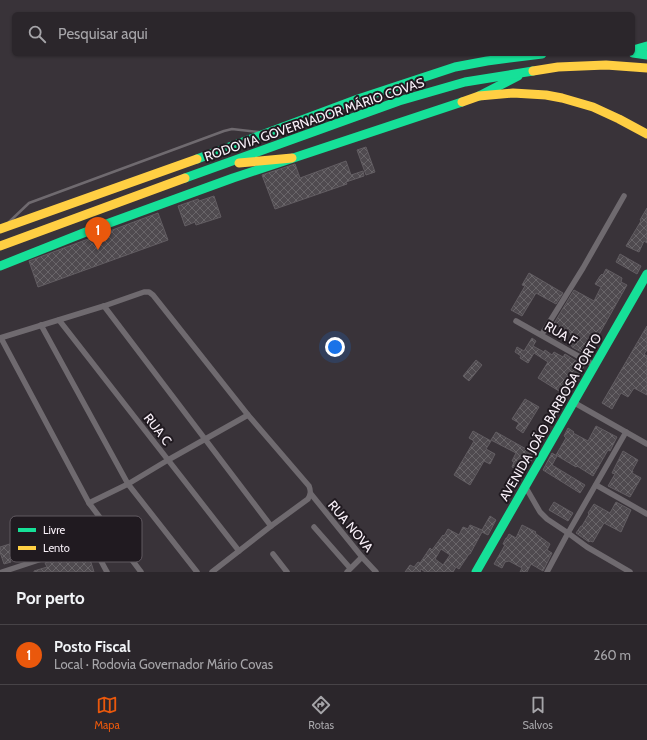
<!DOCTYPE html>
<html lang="pt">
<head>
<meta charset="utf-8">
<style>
	:root { --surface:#2b262b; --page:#332e33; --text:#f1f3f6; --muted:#a6a5a9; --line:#474347; --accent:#ea580c }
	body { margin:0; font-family:Cabin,sans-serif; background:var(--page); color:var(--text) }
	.you { position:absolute; left:335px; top:347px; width:14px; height:14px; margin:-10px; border:3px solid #fff; border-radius:50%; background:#1a73e8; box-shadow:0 0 0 6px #1a73e833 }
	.badge { display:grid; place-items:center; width:26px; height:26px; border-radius:50%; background:var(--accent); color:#fff; font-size:13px; font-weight:700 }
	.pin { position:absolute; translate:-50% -33px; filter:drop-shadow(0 1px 2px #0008) }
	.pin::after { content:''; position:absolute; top:21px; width:14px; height:12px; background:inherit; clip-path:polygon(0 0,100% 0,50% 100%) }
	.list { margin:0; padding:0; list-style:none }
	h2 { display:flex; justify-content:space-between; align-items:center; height:52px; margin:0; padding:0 16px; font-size:17px }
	h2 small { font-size:13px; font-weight:400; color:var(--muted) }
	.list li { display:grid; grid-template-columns:26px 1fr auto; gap:12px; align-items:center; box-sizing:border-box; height:60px; padding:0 16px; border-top:1px solid var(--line) }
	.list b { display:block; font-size:15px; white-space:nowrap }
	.list p { margin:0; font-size:13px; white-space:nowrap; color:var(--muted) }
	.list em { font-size:13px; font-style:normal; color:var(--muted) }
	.icon { flex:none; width:22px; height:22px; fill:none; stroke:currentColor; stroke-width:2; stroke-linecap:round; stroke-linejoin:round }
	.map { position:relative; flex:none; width:647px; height:572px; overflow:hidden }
	.search { position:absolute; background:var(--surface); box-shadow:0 1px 3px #0004; left:12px; right:12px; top:12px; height:44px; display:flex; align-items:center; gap:10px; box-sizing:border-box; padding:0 14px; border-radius:6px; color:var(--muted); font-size:15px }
	.sheet { height:112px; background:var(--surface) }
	nav { display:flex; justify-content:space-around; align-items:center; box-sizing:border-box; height:56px; border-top:1px solid var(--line); background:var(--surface); font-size:11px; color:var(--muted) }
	nav a { display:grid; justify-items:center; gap:2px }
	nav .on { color:var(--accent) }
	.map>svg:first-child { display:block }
	.building { fill:url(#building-cross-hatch); stroke:#625d62; fill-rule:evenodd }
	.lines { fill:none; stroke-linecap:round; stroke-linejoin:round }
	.lane { stroke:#6f6a6f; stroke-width:2.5 }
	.street { stroke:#6f6a6f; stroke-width:5.5 }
	.fast { stroke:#16e098; stroke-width:9 }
	.slow { stroke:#ffcf43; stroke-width:9 }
	.labels { text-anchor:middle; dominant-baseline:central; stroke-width:4; stroke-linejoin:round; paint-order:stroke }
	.street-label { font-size:13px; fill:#f9f1f9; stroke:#201a20 }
	.key { fill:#201a20; stroke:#615a61; stroke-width:1 }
	.key-label { font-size:11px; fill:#f9f1f9 }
</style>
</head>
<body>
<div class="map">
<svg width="647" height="572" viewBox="0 0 647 572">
	<defs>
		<pattern id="building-cross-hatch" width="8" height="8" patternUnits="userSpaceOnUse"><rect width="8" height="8" fill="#4f4a4f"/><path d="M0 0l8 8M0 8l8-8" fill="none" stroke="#696569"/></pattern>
	</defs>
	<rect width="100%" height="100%" fill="#393339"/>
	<!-- building -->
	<g class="building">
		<polygon points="366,147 375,172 366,175 357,150"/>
		<polygon points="346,161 351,175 363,171 364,176 346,182 347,184 275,209 262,175 295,164 300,178"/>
		<polygon points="214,196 221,217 196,225 195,222 185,226 178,206 198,199 199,201"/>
		<polygon points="647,208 647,243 644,241 639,252 626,246 641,221 640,220"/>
		<polygon points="158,213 168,240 38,287 29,261"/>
		<polygon points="620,254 641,266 637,274 616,262"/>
		<polygon points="606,269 622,278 621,282 627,285 597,338 596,338 587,355 572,347 572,346 570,345 574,336 570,334 571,333 557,325 557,327 553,325 574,290 594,301 601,287 595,284 600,276 602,274 603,275"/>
		<polygon points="529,273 563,293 556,304 536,293 522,316 511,310 525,286 522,285"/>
		<polygon points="647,326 647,350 644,354 647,356 647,395 634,388 628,397 621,393 612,409 602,403"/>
		<polygon points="532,338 536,341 533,346 544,352 545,350 552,355 554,352 563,357 565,354 579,363 578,364 584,366 578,377 577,377 567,396 538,378 548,362 534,353 528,363 520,358 521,356 515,352 517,347 524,351"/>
		<polygon points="476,360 482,365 469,381 463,376"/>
		<polygon points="525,399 539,407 523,433 516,428 519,423 512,419"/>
		<polygon points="596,426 617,437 610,451 608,450 593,476 577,466 576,467 556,455 566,438 564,436 568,428 574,432 573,433 588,441"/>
		<polygon points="473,431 491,441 486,449 495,454 490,464 484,461 470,485 454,475 474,441 469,438"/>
		<polygon points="496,432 535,454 529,464 528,464 526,466 522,464 518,470 512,467 514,462 512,461 516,453 491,440"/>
		<polygon points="623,451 638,460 632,471 633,471 632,473 641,478 630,497 608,486 615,474 612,473"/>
		<polygon points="552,453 557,456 552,465 585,485 580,493 543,470"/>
		<polygon points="554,502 573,513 568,521 549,510"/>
		<polygon points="616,502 631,510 621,532 604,523 593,542 590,541 589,542 576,533 581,526 582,526 589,514 588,513 594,504 610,513"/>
		<path d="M 490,516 L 496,520 L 488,535 L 482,532 L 470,554 L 469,554 L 459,569 L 456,567 L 453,572 L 425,572 L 421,569 L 420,571 L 421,572 L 405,572 L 410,565 L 414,567 L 418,562 L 420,563 L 430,548 L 432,550 L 443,535 L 444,536 L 448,529 L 459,535 L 463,527 L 468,529 L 470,525 L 482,530 ZM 441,549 L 450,555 L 443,565 L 435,559 Z"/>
		<polygon points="522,525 536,532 535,533 550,544 547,550 552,553 543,571 531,564 527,572 520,572 522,568 509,561 505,562 502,568 494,564 505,545 503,544 506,538 507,538 509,534 516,538"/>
		<polygon points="81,526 84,536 10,560 11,562 4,564 0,552 1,551 0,547 13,543 15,548"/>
		<polygon points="80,552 81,556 88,553 94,572 34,572 34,571 47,567 45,563"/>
	</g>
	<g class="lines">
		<!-- lane -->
		<polyline class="lane" points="9,222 29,203 224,131 232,129 259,132"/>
		<!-- street -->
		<g class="street">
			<polyline points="104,306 271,526"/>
			<polyline points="59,320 239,551"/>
			<polyline points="516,321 594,365"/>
			<polyline points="41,325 128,484 197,572"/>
			<polyline points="542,334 583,268 624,196"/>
			<path d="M 0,338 L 104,306 L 144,292 L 149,292 L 153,295 L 248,415 L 309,486 C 311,491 311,494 308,499 L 271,526 L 212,572"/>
			<polyline points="1,338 89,503 141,572"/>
			<polyline points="573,402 647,444"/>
			<polyline points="596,485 647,514"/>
			<polyline points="525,486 540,512 547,519 568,533 626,432"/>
			<polyline points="311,494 362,557 376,572"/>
			<polyline points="89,503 128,484 168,460 248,415"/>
			<polyline points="314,527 350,568"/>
			<polyline points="273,554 287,572"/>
			<path d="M 2,572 L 84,545 C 96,547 101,562 107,572"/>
			<polyline points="347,572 362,557"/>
			<polyline points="547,572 568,533 587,547 630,572"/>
		</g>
		<!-- fast -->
		<g class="fast">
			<polyline points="633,50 647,46"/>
			<polyline points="633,53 647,55"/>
			<polyline points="479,96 518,76"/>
			<polyline points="197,159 358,99 455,67 487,61 542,54"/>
			<polyline points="185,178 399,101 465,82 533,71"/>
			<polyline points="0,266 101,226 233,178 462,102"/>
			<polyline points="476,572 647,274"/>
		</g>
		<!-- slow -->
		<g class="slow">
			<polyline points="533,71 558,67 606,65 647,68"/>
			<polyline points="462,102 479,96 513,93 546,95 562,98 593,107 619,119 647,134"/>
			<polyline points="239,163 292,158"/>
			<polyline points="0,229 197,159"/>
			<polyline points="0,246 185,178"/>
		</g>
	</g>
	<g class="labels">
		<!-- street labels -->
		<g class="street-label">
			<text transform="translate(314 119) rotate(-19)">RODOVIA GOVERNADOR MÁRIO COVAS</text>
			<text transform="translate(561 333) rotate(30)">RUA F</text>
			<text transform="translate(550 417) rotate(-60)">AVENIDA JOÃO BARBOSA PORTO</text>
			<text transform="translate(158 429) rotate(52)">RUA C</text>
			<text transform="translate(351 526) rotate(50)">RUA NOVA</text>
		</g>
	</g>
	<!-- legend -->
	<rect x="10" y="516" width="132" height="46" rx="6" class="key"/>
	<rect x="18" y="528" width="18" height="4" fill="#16e098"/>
	<rect x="18" y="546" width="18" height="4" fill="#ffcf43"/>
	<g class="key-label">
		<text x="43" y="534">Livre</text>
		<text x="43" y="552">Lento</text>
	</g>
</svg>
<div class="you"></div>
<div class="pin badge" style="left:98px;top:250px">1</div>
<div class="search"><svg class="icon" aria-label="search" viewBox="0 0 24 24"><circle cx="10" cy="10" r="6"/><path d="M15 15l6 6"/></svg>Pesquisar aqui</div>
</div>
<section class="sheet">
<h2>Por perto<small></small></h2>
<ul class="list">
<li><span class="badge">1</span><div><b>Posto Fiscal</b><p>Local · Rodovia Governador Mário Covas</p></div><em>260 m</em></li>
</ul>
</section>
<nav>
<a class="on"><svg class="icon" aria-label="map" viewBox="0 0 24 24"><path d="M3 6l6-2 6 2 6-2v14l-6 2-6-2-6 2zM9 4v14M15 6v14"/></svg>Mapa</a>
<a><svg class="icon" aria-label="directions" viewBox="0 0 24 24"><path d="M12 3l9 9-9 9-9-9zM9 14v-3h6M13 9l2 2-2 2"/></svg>Rotas</a>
<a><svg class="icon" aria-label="saved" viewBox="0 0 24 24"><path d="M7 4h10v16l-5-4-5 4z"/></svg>Salvos</a>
</nav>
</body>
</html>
